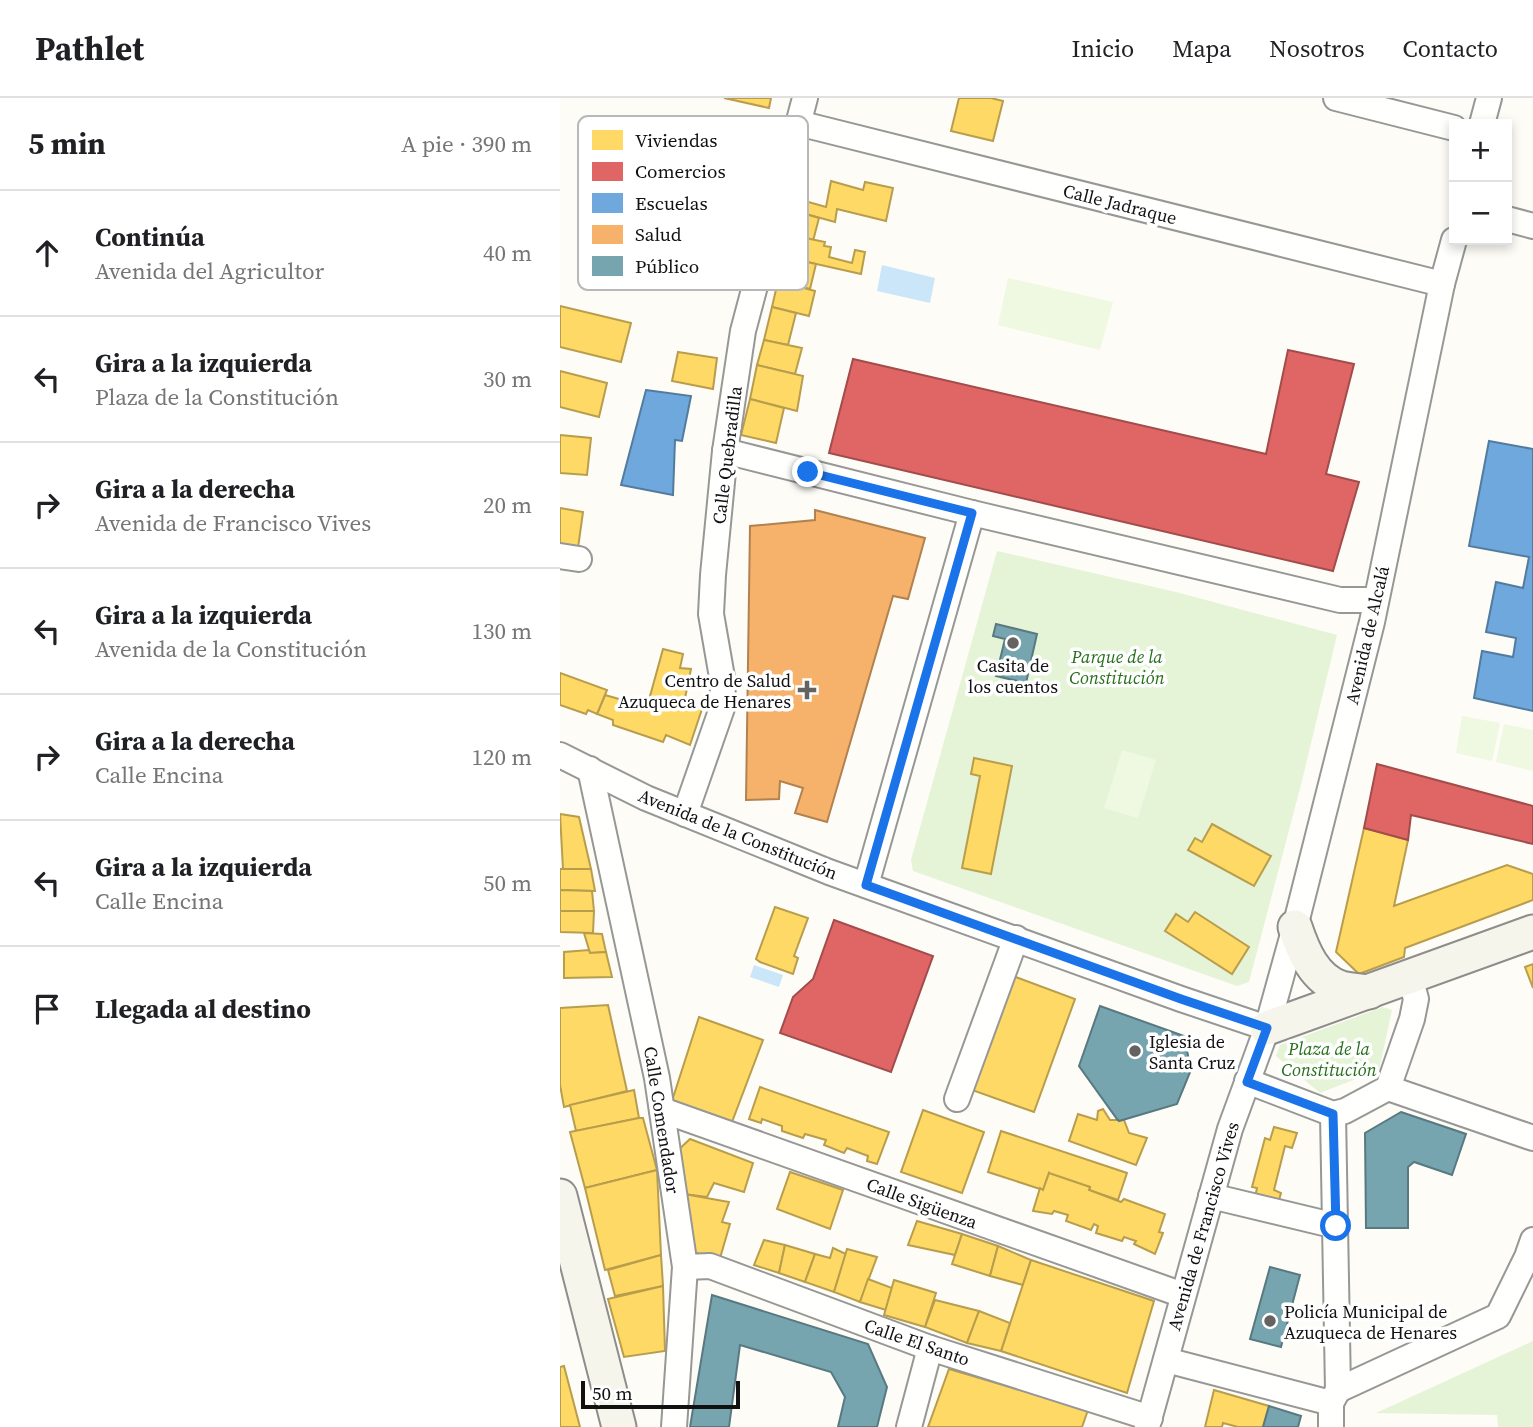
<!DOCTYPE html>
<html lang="es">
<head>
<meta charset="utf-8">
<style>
	:root { --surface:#fff; --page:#f6f6f6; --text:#202124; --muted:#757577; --line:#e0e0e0 }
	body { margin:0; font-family:"Source Serif 4",serif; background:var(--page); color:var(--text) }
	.controls { position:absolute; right:21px; top:21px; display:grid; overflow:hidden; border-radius:0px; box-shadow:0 4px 10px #0003 }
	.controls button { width:63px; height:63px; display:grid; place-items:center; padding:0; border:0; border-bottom:2px solid var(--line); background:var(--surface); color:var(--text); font:35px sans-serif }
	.scale { position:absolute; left:21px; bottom:18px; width:159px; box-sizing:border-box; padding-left:7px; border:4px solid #111; border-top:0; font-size:19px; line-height:24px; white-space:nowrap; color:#111; -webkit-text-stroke:5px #fff; paint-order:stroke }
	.stop { position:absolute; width:21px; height:21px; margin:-16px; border:5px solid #1a73e8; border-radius:50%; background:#fff }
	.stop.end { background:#1a73e8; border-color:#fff; box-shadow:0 2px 7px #0008 }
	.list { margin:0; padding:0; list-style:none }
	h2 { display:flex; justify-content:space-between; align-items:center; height:91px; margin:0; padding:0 28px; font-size:30px }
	h2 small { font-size:23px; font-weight:400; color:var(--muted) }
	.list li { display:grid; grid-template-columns:46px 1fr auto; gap:21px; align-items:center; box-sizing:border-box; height:126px; padding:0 28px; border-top:2px solid var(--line) }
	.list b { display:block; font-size:26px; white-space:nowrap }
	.list p { margin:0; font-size:23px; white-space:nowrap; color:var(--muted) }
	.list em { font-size:23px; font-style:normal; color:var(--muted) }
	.icon { flex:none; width:38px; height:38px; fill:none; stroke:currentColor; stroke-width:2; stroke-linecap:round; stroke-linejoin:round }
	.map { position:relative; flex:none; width:973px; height:1329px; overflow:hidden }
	header { display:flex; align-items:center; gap:42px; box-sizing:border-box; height:98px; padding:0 35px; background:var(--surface); border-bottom:2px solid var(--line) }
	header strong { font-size:33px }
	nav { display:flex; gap:38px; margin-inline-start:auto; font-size:24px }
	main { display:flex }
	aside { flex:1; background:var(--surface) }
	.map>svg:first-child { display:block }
	.green { fill:#e5f4d6; fill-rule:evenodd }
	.pitch { fill:#eff8e0 }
	.water { fill:#cbe6f9 }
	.homes { fill:#ffd966; stroke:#b89d4c; stroke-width:2 }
	.shops { fill:#e06666; stroke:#a24c4c; stroke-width:2 }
	.schools { fill:#6fa8dc; stroke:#537b9f; stroke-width:2 }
	.health { fill:#f6b26b; stroke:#b18250; stroke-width:2 }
	.public { fill:#76a5af; stroke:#587980; stroke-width:2 }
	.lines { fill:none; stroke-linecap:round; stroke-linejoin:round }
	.street-casing { stroke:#979795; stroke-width:28 }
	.secondary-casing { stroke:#8e8d8b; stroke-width:37 }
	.street { stroke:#fffffe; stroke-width:24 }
	.secondary { stroke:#f6f5eb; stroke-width:33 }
	.route { stroke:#1a73e8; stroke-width:9 }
	.poi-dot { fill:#646362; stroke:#fff; stroke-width:2.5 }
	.labels { text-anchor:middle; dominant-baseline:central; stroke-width:7; stroke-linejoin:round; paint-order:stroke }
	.street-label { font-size:18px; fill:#111; stroke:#fff }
	.park-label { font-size:18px; font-style:italic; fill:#276f1b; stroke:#fff }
	.poi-label { font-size:18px; fill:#111; stroke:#fff; text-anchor:start }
	.key { fill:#fff; stroke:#b8b8b8; stroke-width:2 }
	.key-label { font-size:19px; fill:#111 }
</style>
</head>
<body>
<header>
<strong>Pathlet</strong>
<nav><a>Inicio</a><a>Mapa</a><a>Nosotros</a><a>Contacto</a></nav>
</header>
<main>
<aside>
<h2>5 min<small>A pie · 390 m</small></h2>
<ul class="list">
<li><svg class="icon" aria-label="ahead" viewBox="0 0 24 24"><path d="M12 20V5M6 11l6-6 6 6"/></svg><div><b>Continúa</b><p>Avenida del Agricultor</p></div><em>40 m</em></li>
<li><svg class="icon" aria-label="left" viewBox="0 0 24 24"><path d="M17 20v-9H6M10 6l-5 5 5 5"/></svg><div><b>Gira a la izquierda</b><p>Plaza de la Constitución</p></div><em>30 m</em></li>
<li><svg class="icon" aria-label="right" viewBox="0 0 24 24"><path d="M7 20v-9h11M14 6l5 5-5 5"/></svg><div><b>Gira a la derecha</b><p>Avenida de Francisco Vives</p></div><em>20 m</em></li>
<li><svg class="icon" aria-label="left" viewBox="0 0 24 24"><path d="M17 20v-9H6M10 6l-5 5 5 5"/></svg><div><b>Gira a la izquierda</b><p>Avenida de la Constitución</p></div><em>130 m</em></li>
<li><svg class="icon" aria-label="right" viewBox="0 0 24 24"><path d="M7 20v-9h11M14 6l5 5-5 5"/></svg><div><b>Gira a la derecha</b><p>Calle Encina</p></div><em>120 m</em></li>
<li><svg class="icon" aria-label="left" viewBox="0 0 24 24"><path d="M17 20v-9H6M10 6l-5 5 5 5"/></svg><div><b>Gira a la izquierda</b><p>Calle Encina</p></div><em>50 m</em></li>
<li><svg class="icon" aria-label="arrive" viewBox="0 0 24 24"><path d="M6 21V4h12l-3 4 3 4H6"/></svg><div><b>Llegada al destino</b></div></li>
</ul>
</aside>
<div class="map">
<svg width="973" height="1329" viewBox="0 0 973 1329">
	<rect width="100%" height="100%" fill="#fdfcf7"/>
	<!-- green -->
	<g class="green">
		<path d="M 437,453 L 616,494 L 777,537 L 742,683 L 689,884 L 677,888 L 353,773 L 351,762 ZM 436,526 L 477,536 L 466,585 L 436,578 L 445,541 L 433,538 ZM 414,661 L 452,668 L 431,776 L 402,770 L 420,678 L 411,676 ZM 653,726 L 710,758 L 694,788 L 628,752 L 635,740 L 642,744 ZM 635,814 L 689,849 L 672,875 L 605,833 L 616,816 L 628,824 Z"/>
		<polygon points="823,909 832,912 819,972 760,995 716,958 720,947"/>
		<polygon points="973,1243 973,1329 938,1329 937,1317 816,1315"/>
	</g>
	<!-- pitch -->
	<g class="pitch">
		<polygon points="448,180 553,204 540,252 438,227"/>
		<polygon points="902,618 940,625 932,663 896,655"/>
		<polygon points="944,626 973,632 973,673 936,664"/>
		<polygon points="562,652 596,662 578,720 544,710"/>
	</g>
	<!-- water -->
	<g class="water">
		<polygon points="322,167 375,180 370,205 317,193"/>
		<polygon points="194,867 223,877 219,889 190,879"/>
	</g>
	<!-- homes -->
	<g class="homes">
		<polygon points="164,0 211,0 209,10"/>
		<polygon points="399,0 431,0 443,3 433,43 391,33"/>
		<polygon points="271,83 303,92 305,84 333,90 326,123 277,111 275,124 235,113 238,101 266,109"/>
		<polygon points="235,113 259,120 253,143 231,137"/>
		<polygon points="231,137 265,144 264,148 271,149 269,159 292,165 295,152 305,154 301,176 225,159"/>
		<polygon points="225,159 256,166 250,191 218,183"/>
		<polygon points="218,183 255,193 249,218 212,209"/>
		<polygon points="0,208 71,225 61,264 0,249"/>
		<polygon points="212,209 236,215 228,247 204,242"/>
		<polygon points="204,242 242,250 235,276 197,267"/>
		<polygon points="118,254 157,260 153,291 112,283"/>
		<polygon points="197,267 243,278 237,313 190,301"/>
		<polygon points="0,273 47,285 39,319 0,309"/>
		<polygon points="190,301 224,310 216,345 181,337"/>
		<polygon points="0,337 31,340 27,377 0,375"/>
		<polygon points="0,410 23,414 18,450 0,448"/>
		<polygon points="103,551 123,556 120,570 131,571 125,600 143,608 130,647 106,637 103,644 53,627 53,622 37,616 45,597 87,609"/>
		<polygon points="0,575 47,592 37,616 28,612 26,616 0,607"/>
		<polygon points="414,660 452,668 431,776 402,770 420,678 411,676"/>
		<polygon points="0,716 19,719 31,771 3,771"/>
		<polygon points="652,726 711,758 694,788 628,752 635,740 642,744"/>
		<polygon points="804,730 848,742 834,808 947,767 973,776 973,802 845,850 844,859 799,876 776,854"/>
		<polygon points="0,771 31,771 35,793 0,792"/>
		<polygon points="0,792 32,793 34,813 0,813"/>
		<polygon points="215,809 248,820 234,858 238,860 233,876 200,864 196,861"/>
		<polygon points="0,813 34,813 33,835 0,834"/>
		<polygon points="635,814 689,849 672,876 605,833 616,816 628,824"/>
		<polygon points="24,835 42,836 46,854 30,855"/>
		<polygon points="29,852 30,855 46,854 52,879 4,880 4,854"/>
		<polygon points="973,866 973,890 965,869"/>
		<polygon points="453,878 515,901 474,1014 412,992"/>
		<polygon points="48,907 67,993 4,1009 0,987 0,910"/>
		<polygon points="139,919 203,942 172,1024 112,1003"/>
		<polygon points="200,989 329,1034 317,1066 307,1063 308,1058 287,1050 284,1055 264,1047 266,1042 245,1036 243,1040 222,1033 222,1028 202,1021 201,1025 189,1021"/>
		<polygon points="74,992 79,1020 16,1033 10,1007"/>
		<polygon points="543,1011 550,1022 564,1022 569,1035 587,1040 576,1067 509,1043 518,1016 537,1022 538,1013"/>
		<polygon points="363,1012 424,1034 402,1095 341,1074"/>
		<polygon points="79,1020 83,1020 97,1072 25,1090 10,1034"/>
		<polygon points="714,1029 737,1035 732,1050 725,1048 714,1092 721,1095 717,1109 694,1104 697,1090 692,1089 705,1040 710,1042"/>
		<polygon points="441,1033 567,1075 558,1102 529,1092 530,1089 493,1081 489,1075 483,1092 428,1074"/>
		<polygon points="130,1041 193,1065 184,1094 154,1085 147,1099 124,1096 115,1055"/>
		<polygon points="97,1072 101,1157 45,1172 25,1090"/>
		<polygon points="230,1074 283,1092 270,1131 217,1111"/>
		<polygon points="489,1075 530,1089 529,1092 561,1104 564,1101 605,1116 599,1134 603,1135 595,1156 574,1146 576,1143 564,1139 562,1143 536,1135 538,1128 534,1126 531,1132 506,1123 508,1117 494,1113 492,1116 473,1113 480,1090 483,1092"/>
		<polygon points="124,1096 169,1104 162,1124 170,1126 160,1160 131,1154"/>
		<polygon points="357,1123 402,1136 395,1157 348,1147"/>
		<polygon points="402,1136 438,1148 430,1178 392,1166"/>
		<polygon points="204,1142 225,1147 219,1175 194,1167"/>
		<polygon points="225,1147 255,1156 245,1184 219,1175"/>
		<polygon points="438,1148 471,1162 463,1187 430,1178"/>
		<polygon points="273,1150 286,1156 274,1194 245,1184 255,1156 270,1160"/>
		<polygon points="287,1151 317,1159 300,1204 274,1194"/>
		<polygon points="101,1157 103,1188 55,1198 48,1172"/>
		<polygon points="471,1162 594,1203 567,1295 441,1253"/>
		<polygon points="308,1181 332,1190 326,1212 300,1204"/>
		<polygon points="334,1182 376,1195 365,1229 324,1217"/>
		<polygon points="103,1188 105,1253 64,1259 48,1201"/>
		<polygon points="375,1202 419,1213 407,1245 365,1229"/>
		<polygon points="419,1213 450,1225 441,1253 407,1245"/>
		<polygon points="4,1268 20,1329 0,1329 0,1269"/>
		<polygon points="389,1271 528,1312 522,1329 368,1329"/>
		<polygon points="654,1292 709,1308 703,1329 678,1329 663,1325 662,1329 645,1329"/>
	</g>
	<!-- shops -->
	<g class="shops">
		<polygon points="728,252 794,266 766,376 799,384 773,473 269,355 293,261 706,356"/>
		<polygon points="817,666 973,708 973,746 851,717 848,742 804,730"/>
		<polygon points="274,822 373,858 331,974 220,935 233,899 253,881"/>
	</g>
	<!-- schools -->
	<g class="schools">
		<polygon points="86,292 131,298 122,343 115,342 113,397 61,387"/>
		<polygon points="929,343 973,351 973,613 914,600 922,553 953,559 956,540 926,534 936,484 963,490 969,459 909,448"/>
	</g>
	<!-- health -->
	<polygon class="health" points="255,412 365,440 348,501 333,498 267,724 235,715 243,690 220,683 219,701 186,702 190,428 255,422"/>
	<!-- public -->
	<g class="public">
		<polygon points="436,526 477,536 466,585 436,578 445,541 433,538"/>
		<polygon points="540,908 624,938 631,972 617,1006 559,1023 557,1021 519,968"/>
		<polygon points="841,1014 906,1036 892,1077 854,1064 848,1069 848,1130 806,1130 805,1035"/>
		<polygon points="710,1169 740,1177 721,1249 690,1241"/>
		<polygon points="152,1197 308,1246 327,1289 317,1329 278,1329 285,1299 271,1274 180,1247 169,1329 130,1329"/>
		<polygon points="709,1308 741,1318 738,1329 703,1329"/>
	</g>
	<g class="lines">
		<!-- street casing -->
		<g class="street-casing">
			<g id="street">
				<polyline points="776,0 894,30"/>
				<polyline points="238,25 882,186"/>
				<polyline points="922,26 929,0"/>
				<polyline points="947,121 973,128"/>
				<polyline points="165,353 412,415 780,502 816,502"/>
				<polyline points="0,458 19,461"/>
				<polyline points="0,657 86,700 269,774 621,901 707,930"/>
				<polyline points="30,671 97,980 125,1169 114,1329"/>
				<polyline points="125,716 162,610 163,585 151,516 153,477 165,353 183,233 245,0"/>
				<polyline points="306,787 412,415"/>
				<polyline points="687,983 773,1016 785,1013 828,990 852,921 856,901 850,879"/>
				<polyline points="828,990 973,1040"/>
				<polyline points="397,1001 456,840"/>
				<polyline points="102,1012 623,1197"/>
				<polyline points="651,1098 776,1128"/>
				<polyline points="125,1169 150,1168 370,1250 590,1320"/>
				<polyline points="606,1262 771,1305"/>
				<polyline points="778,1292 938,1218 967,1159 973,1142"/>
				<polyline points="349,1329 370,1250"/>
				<polyline points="587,1329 670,1031 707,930 735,829 812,524 882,186 894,142"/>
				<polyline points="771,1329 771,1305 778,1292 773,1016"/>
			</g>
		</g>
		<!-- secondary casing -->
		<g class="secondary-casing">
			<g id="secondary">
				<path d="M 735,829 C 743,853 754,881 781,890 C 789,892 800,893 809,894"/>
				<polyline points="707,930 973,834"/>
				<polyline points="0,1098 59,1329"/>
			</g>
		</g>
		<!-- street -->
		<use href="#street" class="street"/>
		<!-- secondary -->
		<use href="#secondary" class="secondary"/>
	</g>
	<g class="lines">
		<!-- route -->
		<polyline class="route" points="248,374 412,415 306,787 621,901 707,930 687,984 773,1016 776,1128"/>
	</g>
	<!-- markers -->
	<g class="poi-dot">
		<circle cx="453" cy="545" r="7"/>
		<path d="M243.5 581.5h7v7h7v7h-7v7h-7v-7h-7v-7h7z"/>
		<circle cx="575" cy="953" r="7"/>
		<circle cx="710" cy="1223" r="7"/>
	</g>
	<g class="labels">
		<!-- street labels -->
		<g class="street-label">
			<text transform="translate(560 106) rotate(14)">Calle Jadraque</text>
			<text transform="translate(167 357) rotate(-83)">Calle Quebradilla</text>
			<text transform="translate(807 537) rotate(-77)">Avenida de Alcalá</text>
			<text transform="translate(178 736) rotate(22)">Avenida de la Constitución</text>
			<text transform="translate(102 1022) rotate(81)">Calle Comendador</text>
			<text transform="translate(362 1105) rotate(20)">Calle Sigüenza</text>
			<text transform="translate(643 1128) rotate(-74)">Avenida de Francisco Vives</text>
			<text transform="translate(357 1244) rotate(19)">Calle El Santo</text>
		</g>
		<!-- park labels -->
		<g class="park-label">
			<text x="557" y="558">Parque de la<tspan x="557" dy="21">Constitución</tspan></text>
			<text x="769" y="950">Plaza de la<tspan x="769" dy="21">Constitución</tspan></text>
		</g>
		<!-- poi labels -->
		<g class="poi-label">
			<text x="453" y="567" text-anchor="middle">Casita de<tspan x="453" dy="21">los cuentos</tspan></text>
			<text x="231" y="582" text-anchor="end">Centro de Salud<tspan x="231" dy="21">Azuqueca de Henares</tspan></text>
			<text x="589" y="943">Iglesia de<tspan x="589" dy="21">Santa Cruz</tspan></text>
			<text x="724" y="1213">Policía Municipal de<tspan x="724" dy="21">Azuqueca de Henares</tspan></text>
		</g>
	</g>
	<!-- legend -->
	<rect x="18" y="18" width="230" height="174" rx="10" class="key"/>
	<rect x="32" y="32" width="31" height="20" fill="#ffd966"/>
	<rect x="32" y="64" width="31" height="19" fill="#e06666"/>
	<rect x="32" y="95" width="31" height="20" fill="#6fa8dc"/>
	<rect x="32" y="127" width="31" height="19" fill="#f6b26b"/>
	<rect x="32" y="158" width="31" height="20" fill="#76a5af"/>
	<g class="key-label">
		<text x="75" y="49">Viviendas</text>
		<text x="75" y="80">Comercios</text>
		<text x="75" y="112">Escuelas</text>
		<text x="75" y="143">Salud</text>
		<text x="75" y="175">Público</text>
	</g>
</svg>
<div class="controls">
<button>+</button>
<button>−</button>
</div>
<div class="scale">50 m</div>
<div class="stop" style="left:776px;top:1128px"></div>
<div class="stop end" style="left:248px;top:374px"></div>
</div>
</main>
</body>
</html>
